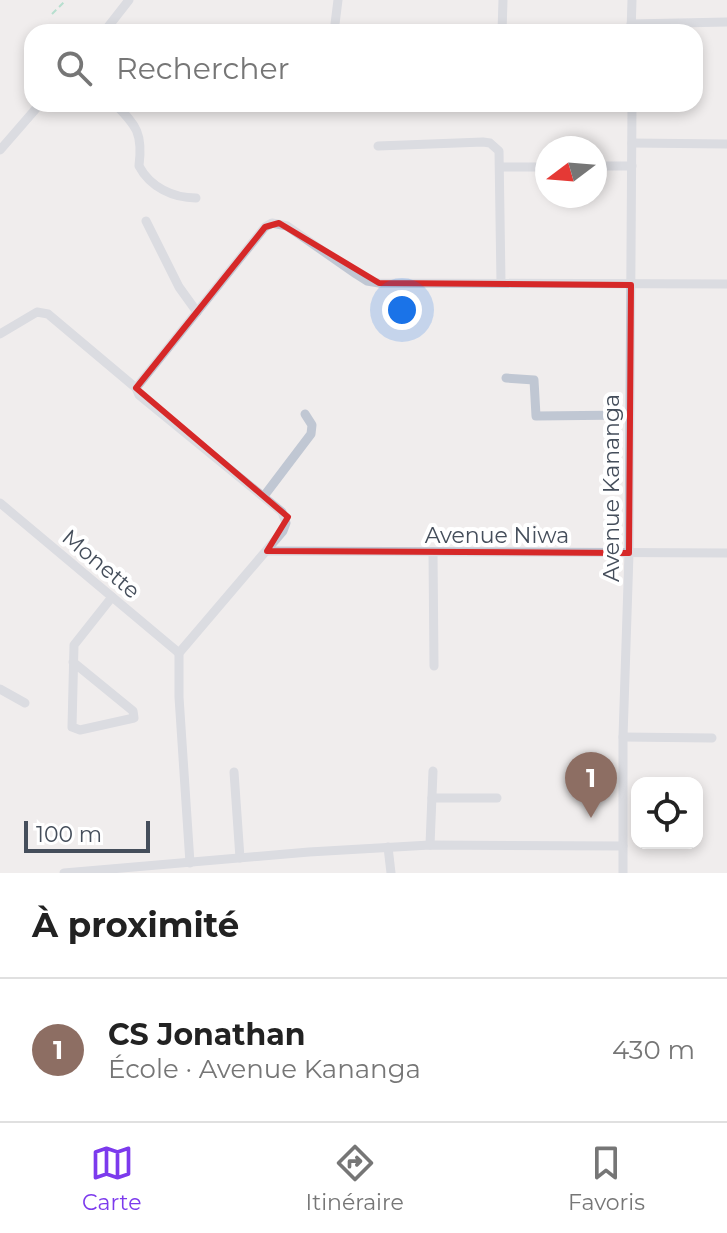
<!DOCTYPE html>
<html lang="fr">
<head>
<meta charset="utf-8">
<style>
	:root { --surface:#fff; --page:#f2f2f2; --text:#222; --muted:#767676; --line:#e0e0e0; --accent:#7c3aed }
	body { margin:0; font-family:Montserrat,sans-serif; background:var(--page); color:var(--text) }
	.controls { position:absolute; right:24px; bottom:24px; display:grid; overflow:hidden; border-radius:16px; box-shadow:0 4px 12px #0003 }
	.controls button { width:72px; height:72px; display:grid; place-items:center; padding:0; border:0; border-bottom:2px solid var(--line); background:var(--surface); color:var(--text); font:40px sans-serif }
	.compass { position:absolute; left:535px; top:136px; width:72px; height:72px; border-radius:50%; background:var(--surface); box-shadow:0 4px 12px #0003; rotate:254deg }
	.scale { position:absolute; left:24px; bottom:20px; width:126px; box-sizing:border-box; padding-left:8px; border:4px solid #454e5b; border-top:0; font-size:22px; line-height:28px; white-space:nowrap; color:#454e5b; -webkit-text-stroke:6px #fff; paint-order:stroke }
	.you { position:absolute; left:402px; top:310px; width:28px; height:28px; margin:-20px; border:6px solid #fff; border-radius:50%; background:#1a73e8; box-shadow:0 0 0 12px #1a73e833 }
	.badge { display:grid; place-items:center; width:52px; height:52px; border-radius:50%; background:var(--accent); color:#fff; font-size:26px; font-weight:700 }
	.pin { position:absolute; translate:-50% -66px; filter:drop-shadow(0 2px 4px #0008) }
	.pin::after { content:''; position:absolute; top:42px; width:28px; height:24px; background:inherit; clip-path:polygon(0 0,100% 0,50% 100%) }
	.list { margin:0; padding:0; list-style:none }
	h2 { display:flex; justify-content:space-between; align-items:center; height:104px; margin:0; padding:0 32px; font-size:34px }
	h2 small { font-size:26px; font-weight:400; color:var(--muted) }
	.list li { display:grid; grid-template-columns:52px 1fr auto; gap:24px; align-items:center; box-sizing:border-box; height:144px; padding:0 32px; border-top:2px solid var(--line) }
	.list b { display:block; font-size:30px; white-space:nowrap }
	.list p { margin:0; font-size:26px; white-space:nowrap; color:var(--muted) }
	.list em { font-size:26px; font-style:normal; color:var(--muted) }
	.icon { flex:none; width:44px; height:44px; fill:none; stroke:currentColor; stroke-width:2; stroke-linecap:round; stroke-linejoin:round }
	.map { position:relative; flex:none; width:727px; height:873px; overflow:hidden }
	.search { position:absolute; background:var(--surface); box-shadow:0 4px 12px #0003; left:24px; right:24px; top:24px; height:88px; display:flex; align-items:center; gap:20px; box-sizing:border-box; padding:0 28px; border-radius:24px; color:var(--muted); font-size:30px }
	.sheet { height:248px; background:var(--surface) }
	nav { display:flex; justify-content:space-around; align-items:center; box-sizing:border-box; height:112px; border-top:2px solid var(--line); background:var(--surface); font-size:22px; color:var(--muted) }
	nav a { display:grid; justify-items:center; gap:4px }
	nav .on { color:var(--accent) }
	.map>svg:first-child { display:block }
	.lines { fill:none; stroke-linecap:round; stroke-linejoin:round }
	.path { stroke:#71ceaa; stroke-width:2; stroke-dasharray:6 4; stroke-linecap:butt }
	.minor { stroke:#c0c7d3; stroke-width:9 }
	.marked { fill:none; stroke:#d62828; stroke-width:6; stroke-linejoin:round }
	.labels { text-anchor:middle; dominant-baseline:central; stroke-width:8; stroke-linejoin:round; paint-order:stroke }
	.street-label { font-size:22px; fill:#454e5b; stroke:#fff }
</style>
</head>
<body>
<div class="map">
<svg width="727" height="873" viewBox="0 0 727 873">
	<rect width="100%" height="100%" fill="#f0eded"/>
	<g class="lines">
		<!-- path -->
		<polyline class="path" points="52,14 66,0"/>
		<!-- minor -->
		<g class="minor">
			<polyline points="631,24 727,22"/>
			<polyline points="104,32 129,0"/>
			<polyline points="334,32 338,0"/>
			<polyline points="502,32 503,0"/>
			<polyline points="631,32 632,0"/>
			<path d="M 115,104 C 137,126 143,134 139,166 C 150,187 173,198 196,198"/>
			<polyline points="632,143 727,144"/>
			<polyline points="378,146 483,142 490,143 499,151 501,283"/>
			<polyline points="0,150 40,104"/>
			<polyline points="595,166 632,166"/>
			<polyline points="501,167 547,167"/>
			<polyline points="146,221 179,287 197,312"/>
			<polyline points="0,334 37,312 48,314 136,388 139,395 282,512 286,523 283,531 179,653 179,697 190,863"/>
			<polyline points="506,378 534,380 536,416 629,415"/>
			<polyline points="136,388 265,227 272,223 287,226 356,274 367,281 379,283 727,284"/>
			<polyline points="264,496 311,434 312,425 305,414"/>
			<polyline points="0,503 179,653"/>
			<polyline points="267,551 727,553"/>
			<polyline points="433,552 434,666"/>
			<polyline points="73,662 133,711 134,718 80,730 72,727 74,645 112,597"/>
			<polyline points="0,689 25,703"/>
			<polyline points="623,737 712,738"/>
			<polyline points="234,772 240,858"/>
			<polyline points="432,798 497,798"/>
			<polyline points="430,845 433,771"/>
			<polyline points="388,847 391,873"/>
			<polyline points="64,873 309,852 430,845 623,846"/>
			<polyline points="623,873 623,737 629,553 632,104"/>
		</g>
	</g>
	<!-- marked area -->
	<path d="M0 0H727V873H0ZM 279,223 L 379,283 L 631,285 L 629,553 L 267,551 L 288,517 L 136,388 L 265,227 Z" fill="#f0eded" fill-opacity=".55" fill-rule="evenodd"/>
	<path class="marked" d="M 279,223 L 379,283 L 631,285 L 629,553 L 267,551 L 288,517 L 136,388 L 265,227 Z"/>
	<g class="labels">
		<!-- street labels -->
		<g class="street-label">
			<text transform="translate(611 488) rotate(-90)">Avenue Kananga</text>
			<text x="497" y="535">Avenue Niwa</text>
			<text transform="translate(101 564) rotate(40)">Monette</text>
		</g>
	</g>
</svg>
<div class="controls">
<button><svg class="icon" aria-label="locate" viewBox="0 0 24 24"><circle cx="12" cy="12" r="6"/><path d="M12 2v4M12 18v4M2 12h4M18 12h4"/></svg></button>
</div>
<svg class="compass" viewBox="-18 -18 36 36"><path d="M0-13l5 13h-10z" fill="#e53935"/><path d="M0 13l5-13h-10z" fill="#767676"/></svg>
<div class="scale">100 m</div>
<div class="you"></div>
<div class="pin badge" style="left:591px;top:818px;background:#8d6e63">1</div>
<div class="search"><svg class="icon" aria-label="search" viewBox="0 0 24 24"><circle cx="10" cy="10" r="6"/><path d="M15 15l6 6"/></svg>Rechercher</div>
</div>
<section class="sheet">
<h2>À proximité<small></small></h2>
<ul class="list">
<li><span class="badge" style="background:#8d6e63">1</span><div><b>CS Jonathan</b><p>École · Avenue Kananga</p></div><em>430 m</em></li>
</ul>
</section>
<nav>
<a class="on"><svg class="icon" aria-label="map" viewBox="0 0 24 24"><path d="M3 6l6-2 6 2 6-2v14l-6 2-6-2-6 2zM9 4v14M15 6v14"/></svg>Carte</a>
<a><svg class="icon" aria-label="directions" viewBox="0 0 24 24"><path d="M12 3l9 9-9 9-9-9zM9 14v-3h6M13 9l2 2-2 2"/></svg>Itinéraire</a>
<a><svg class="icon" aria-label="saved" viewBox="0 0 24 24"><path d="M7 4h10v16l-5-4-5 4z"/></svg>Favoris</a>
</nav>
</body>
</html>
